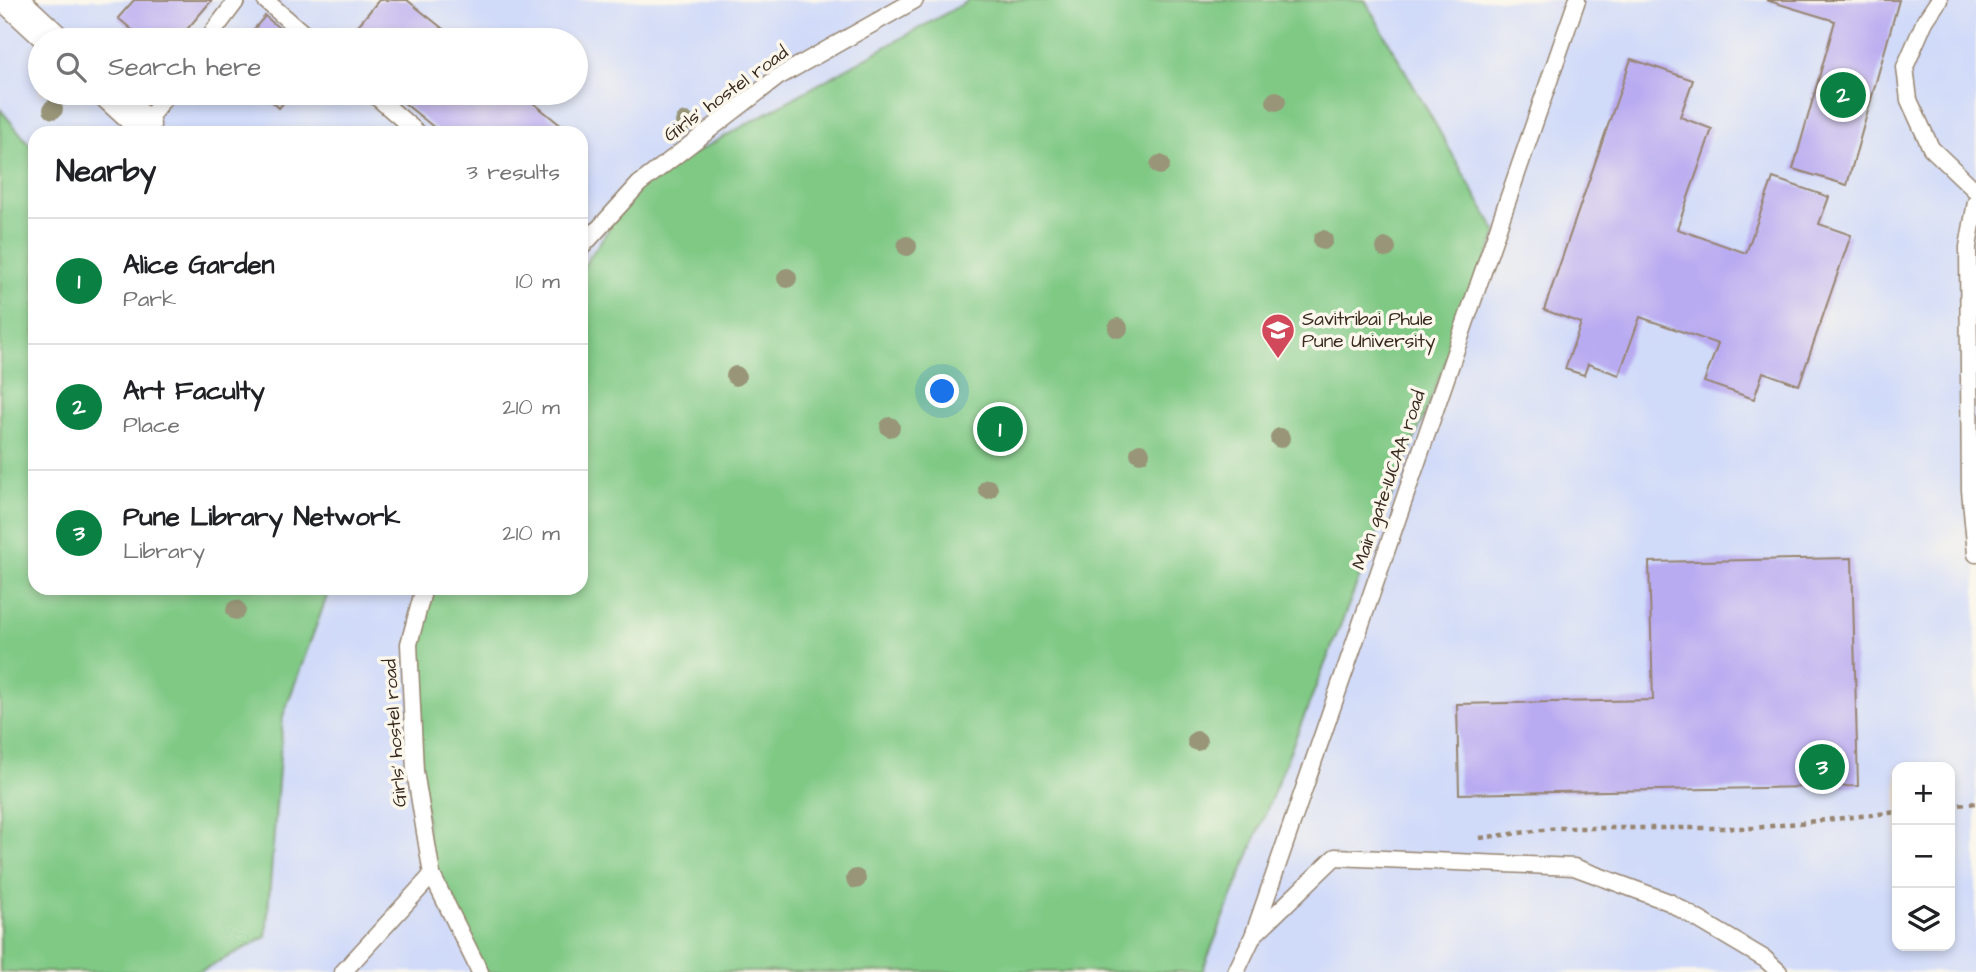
<!DOCTYPE html>
<html lang="en">
<head>
<meta charset="utf-8">
<style>
	:root { --surface:#fff; --page:#f6f6f6; --text:#202124; --muted:#757577; --line:#e0e0e0; --accent:#0b8043 }
	body { margin:0; font-family:"Architects Daughter",sans-serif; background:var(--page); color:var(--text) }
	.controls { position:absolute; right:21px; bottom:21px; display:grid; overflow:hidden; border-radius:14px; box-shadow:0 4px 10px #0003 }
	.controls button { width:63px; height:63px; display:grid; place-items:center; padding:0; border:0; border-bottom:2px solid var(--line); background:var(--surface); color:var(--text); font:35px sans-serif }
	.you { position:absolute; left:943px; top:392px; width:24px; height:24px; margin:-18px; border:5px solid #fff; border-radius:50%; background:#1a73e8; box-shadow:0 0 0 10px #1a73e833 }
	.badge { display:grid; place-items:center; width:46px; height:46px; border-radius:50%; background:var(--accent); color:#fff; font-size:23px; font-weight:700 }
	.pin { position:absolute; translate:-50% -50%; border:4px solid #fff; box-shadow:0 2px 7px #0006 }
	.list { margin:0; padding:0; list-style:none }
	h2 { display:flex; justify-content:space-between; align-items:center; height:91px; margin:0; padding:0 28px; font-size:30px }
	h2 small { font-size:23px; font-weight:400; color:var(--muted) }
	.list li { display:grid; grid-template-columns:46px 1fr auto; gap:21px; align-items:center; box-sizing:border-box; height:126px; padding:0 28px; border-top:2px solid var(--line) }
	.list b { display:block; font-size:26px; white-space:nowrap }
	.list p { margin:0; font-size:23px; white-space:nowrap; color:var(--muted) }
	.list em { font-size:23px; font-style:normal; color:var(--muted) }
	.icon { flex:none; width:38px; height:38px; fill:none; stroke:currentColor; stroke-width:2; stroke-linecap:round; stroke-linejoin:round }
	.map { position:relative; flex:none; width:1976px; height:972px; overflow:hidden }
	.search { position:absolute; background:var(--surface); box-shadow:0 4px 10px #0003; left:28px; top:28px; width:560px; height:77px; display:flex; align-items:center; gap:18px; box-sizing:border-box; padding:0 24px; border-radius:38px; color:var(--muted); font-size:26px }
	.panel { position:absolute; background:var(--surface); box-shadow:0 4px 10px #0003; left:28px; top:126px; width:560px; height:469px; border-radius:21px }
	.map>svg:first-child { display:block }
	.built { fill:#d0daf9; fill-rule:evenodd }
	.green { fill:#80c985; stroke:#5e7a52; stroke-width:2 }
	.building { fill:#b9abf1 }
	.lines { fill:none; stroke-linecap:round; stroke-linejoin:round }
	.lane-casing { stroke:#96846f; stroke-width:19 }
	.street-casing { stroke:#96846f; stroke-width:35 }
	.path { stroke:#96846f; stroke-width:4.5; stroke-dasharray:5 5; stroke-linecap:butt }
	.lane { stroke:#fff; stroke-width:16 }
	.street { stroke:#fff; stroke-width:32 }
	.tree { fill:#989578 }
	.labels { text-anchor:middle; dominant-baseline:central; stroke-width:7; stroke-linejoin:round; paint-order:stroke }
	.street-label { font-size:19px; fill:#3b2a1e; stroke:#fbf7ec }
	.poi-label { font-size:19px; fill:#3b2a1e; stroke:#fbf7ec; text-anchor:start }
</style>
</head>
<body>
<div class="map">
<svg width="1976" height="972" viewBox="0 0 1976 972">
	<rect width="100%" height="100%" fill="#fbf7ec"/>
	<filter id="ink" filterUnits="userSpaceOnUse"><feTurbulence type="fractalNoise" baseFrequency=".0143" numOctaves="2"/><feDisplacementMap in="SourceGraphic" scale="14" xChannelSelector="R" yChannelSelector="G"/><feConvolveMatrix kernelMatrix="1 2 1 2 8 2 1 2 1" color-interpolation-filters="sRGB"/></filter>
	<filter id="wash" filterUnits="userSpaceOnUse"><feTurbulence type="fractalNoise" baseFrequency=".00686" numOctaves="4" result="noise"/><feDisplacementMap in="SourceGraphic" scale="28" xChannelSelector="R" yChannelSelector="G"/><feGaussianBlur stdDeviation="1.57" result="paint"/><feColorMatrix in="noise" values="0 0 0 0 0 0 0 0 0 0 0 0 0 0 0 0 0 1.4 0 .05"/><feComposite in="paint" operator="in"/></filter>
	<g filter="url(#wash)">
		<rect width="100%" height="100%" fill="#f1dec0"/>
		<!-- built -->
		<path class="built" d="M 0,0 L 1976,0 L 1976,972 L 0,972 ZM 40,40 L 576,40 L 576,93 L 40,93 ZM 35,133 L 581,133 L 581,588 L 35,588 ZM 1897,767 L 1950,767 L 1950,946 L 1897,946 Z"/>
		<!-- green -->
		<g class="green">
			<polygon points="970,0 1365,0 1497,233 1202,972 480,972 432,875 409,645 424,588 581,588 581,270 639,184"/>
			<polygon points="0,109 35,151 35,588 330,588 283,716 266,937 199,972 0,972"/>
		</g>
		<g id="blocks">
			<!-- building -->
			<g class="building">
				<polygon points="134,0 212,0 178,40 144,40 118,18"/>
				<polygon points="379,0 407,0 457,40 346,40"/>
				<polygon points="1766,0 1899,0 1847,185 1793,169 1835,21"/>
				<polygon points="265,16 293,40 245,40"/>
				<polygon points="1631,59 1693,80 1680,117 1712,129 1677,229 1746,253 1773,178 1829,197 1819,224 1851,235 1799,385 1763,372 1754,399 1704,382 1718,344 1640,317 1619,375 1588,364 1584,375 1565,369 1581,323 1544,310"/>
				<polygon points="262,93 292,93 279,108"/>
				<polygon points="392,93 521,93 564,128 560,133 441,133"/>
				<polygon points="1852,558 1858,786 1459,794 1457,704 1653,700 1649,562"/>
			</g>
		</g>
	</g>
	<g filter="url(#ink)">
		<use href="#blocks" fill-opacity="0" stroke="#96846f" stroke-width="2"/>
		<g class="lines">
			<!-- lane casing -->
			<g class="lane-casing">
				<g id="lane">
					<polyline points="265,0 311,40"/>
					<polyline points="1939,0 1925,21 1905,67 1909,100 1931,148 1976,191"/>
					<polyline points="207,40 237,0"/>
					<polyline points="372,93 418,133"/>
					<polyline points="144,125 168,93"/>
					<polyline points="1976,202 1968,247 1970,490 1976,554"/>
					<polyline points="581,248 639,184 778,77 915,0"/>
					<polyline points="424,588 409,644 415,771 432,875"/>
					<polyline points="1255,934 1335,857 1574,867 1669,902 1765,959 1779,972"/>
					<polyline points="343,972 432,875 480,972"/>
					<polyline points="1236,972 1253,936 1577,0"/>
				</g>
			</g>
			<!-- street casing -->
			<g class="street-casing">
				<g id="street">
					<polyline points="11,0 54,40"/>
					<polyline points="109,93 144,125"/>
				</g>
			</g>
			<!-- path -->
			<g class="path">
				<polyline points="1950,806 1976,803"/>
				<polyline points="1480,838 1558,828 1754,828 1897,812"/>
			</g>
			<!-- lane -->
			<use href="#lane" class="lane"/>
			<!-- street -->
			<use href="#street" class="street"/>
		</g>
		<!-- trees -->
		<g class="tree">
			<circle cx="1276" cy="101" r="10"/>
			<circle cx="53" cy="109" r="10"/>
			<circle cx="685" cy="122" r="10"/>
			<circle cx="1160" cy="165" r="10"/>
			<circle cx="1323" cy="240" r="10"/>
			<circle cx="907" cy="246" r="10"/>
			<circle cx="1386" cy="248" r="10"/>
			<circle cx="787" cy="278" r="10"/>
			<circle cx="1118" cy="328" r="10"/>
			<circle cx="736" cy="376" r="10"/>
			<circle cx="890" cy="427" r="10"/>
			<circle cx="1280" cy="438" r="10"/>
			<circle cx="1140" cy="453" r="10"/>
			<circle cx="988" cy="489" r="10"/>
			<circle cx="236" cy="610" r="10"/>
			<circle cx="1197" cy="741" r="10"/>
			<circle cx="856" cy="879" r="10"/>
		</g>
	</g>
	<!-- icons -->
	<defs>
		<g id="university-pin" transform="scale(1.75)"><path d="M0 17L-7.5 6A9.5 9.5 0 1 1 7.5 6Z" fill="#d1495b" stroke="#fbf7ec"/><path d="M0-5L7-2L0 1L-7-2ZM-4 1L0 2.5L4 1V4Q0 6-4 4Z" fill="#fff"/></g>
	</defs>
	<g fill-rule="evenodd">
		<use href="#university-pin" x="1278" y="330"/>
	</g>
	<g class="labels">
		<!-- street labels -->
		<g class="street-label">
			<text transform="translate(726 94) rotate(-36)">Girls' hostel road</text>
			<text transform="translate(1389 480) rotate(-71)">Main gate-IUCAA road</text>
			<text transform="translate(395 733) rotate(-94)">Girls' hostel road</text>
		</g>
		<!-- poi labels -->
		<g class="poi-label">
			<text x="1302" y="319">Savitribai Phule<tspan x="1302" dy="22">Pune University</tspan></text>
		</g>
	</g>
</svg>
<div class="controls">
<button>+</button>
<button>−</button>
<button><svg class="icon" aria-label="layers" viewBox="0 0 24 24"><path d="M12 4l9 5-9 5-9-5zM3 14l9 5 9-5"/></svg></button>
</div>
<div class="you"></div>
<div class="pin badge" style="left:1000px;top:429px">1</div>
<div class="pin badge" style="left:1843px;top:95px">2</div>
<div class="pin badge" style="left:1822px;top:767px">3</div>
<div class="search"><svg class="icon" aria-label="search" viewBox="0 0 24 24"><circle cx="10" cy="10" r="6"/><path d="M15 15l6 6"/></svg>Search here</div>
<section class="panel">
<h2>Nearby<small>3 results</small></h2>
<ul class="list">
<li><span class="badge">1</span><div><b>Alice Garden</b><p>Park</p></div><em>10 m</em></li>
<li><span class="badge">2</span><div><b>Art Faculty</b><p>Place</p></div><em>210 m</em></li>
<li><span class="badge">3</span><div><b>Pune Library Network</b><p>Library</p></div><em>210 m</em></li>
</ul>
</section>
</div>
</body>
</html>
